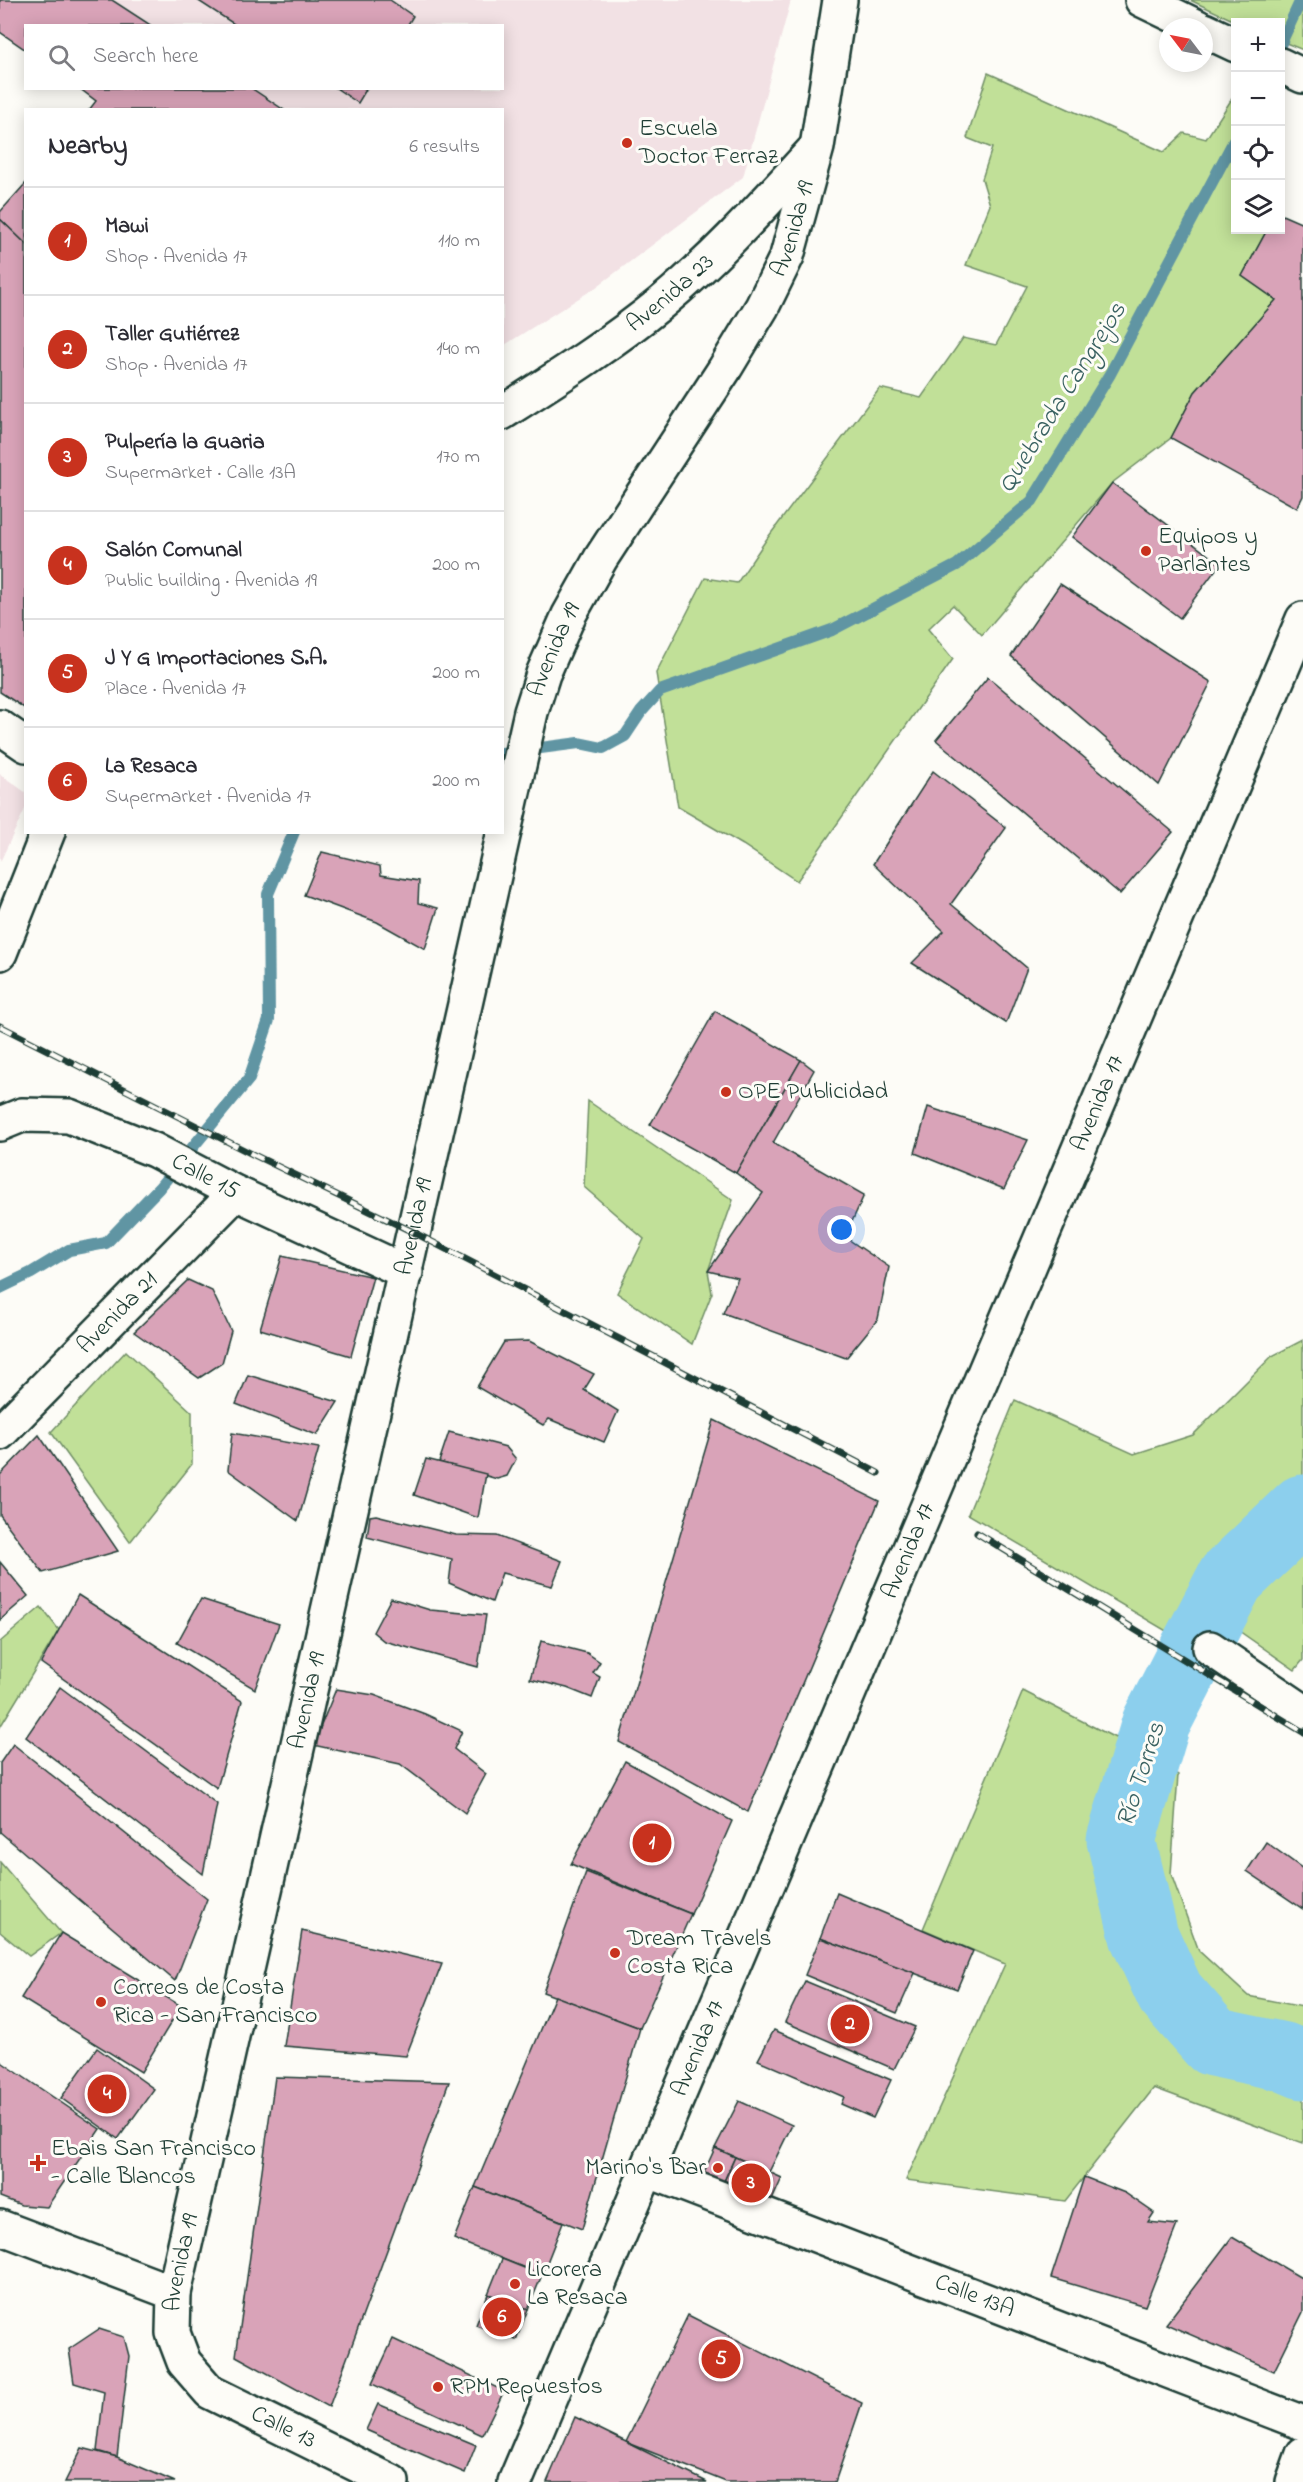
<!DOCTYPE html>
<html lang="en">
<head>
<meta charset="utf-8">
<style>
	:root { --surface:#fff; --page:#f2f2f3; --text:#2b2b33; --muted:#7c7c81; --line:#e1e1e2; --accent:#c8321e }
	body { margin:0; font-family:"Indie Flower",sans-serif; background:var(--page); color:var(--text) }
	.controls { position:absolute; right:18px; top:18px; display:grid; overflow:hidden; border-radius:0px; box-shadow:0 3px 15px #0003 }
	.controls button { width:54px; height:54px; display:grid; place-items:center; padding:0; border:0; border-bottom:2px solid var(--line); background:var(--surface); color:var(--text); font:30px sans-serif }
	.compass { position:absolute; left:1159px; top:18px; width:54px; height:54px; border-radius:50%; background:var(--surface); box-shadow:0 3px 15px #0003; rotate:302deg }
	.you { position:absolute; left:842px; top:1230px; width:21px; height:21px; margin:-15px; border:4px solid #fff; border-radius:50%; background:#1a73e8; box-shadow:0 0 0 9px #1a73e833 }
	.badge { display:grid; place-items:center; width:39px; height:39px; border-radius:50%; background:var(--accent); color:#fff; font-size:20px; font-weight:700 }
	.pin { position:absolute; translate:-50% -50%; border:3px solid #fff; box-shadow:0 2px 6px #0006 }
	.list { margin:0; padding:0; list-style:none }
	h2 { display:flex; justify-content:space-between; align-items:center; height:78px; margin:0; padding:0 24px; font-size:26px }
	h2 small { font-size:20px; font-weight:400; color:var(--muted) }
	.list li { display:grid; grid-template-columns:39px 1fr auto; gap:18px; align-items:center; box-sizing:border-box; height:108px; padding:0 24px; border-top:2px solid var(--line) }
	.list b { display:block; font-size:22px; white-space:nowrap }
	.list p { margin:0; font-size:20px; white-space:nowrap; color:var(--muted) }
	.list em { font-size:20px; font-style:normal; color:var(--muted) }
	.icon { flex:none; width:33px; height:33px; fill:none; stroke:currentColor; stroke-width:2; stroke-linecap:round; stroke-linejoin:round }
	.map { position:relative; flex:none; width:1303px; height:2482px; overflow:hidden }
	.search { position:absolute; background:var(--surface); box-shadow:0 3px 15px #0003; left:24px; top:24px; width:480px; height:66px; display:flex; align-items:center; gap:15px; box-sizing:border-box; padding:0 21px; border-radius:0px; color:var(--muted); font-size:22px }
	.panel { position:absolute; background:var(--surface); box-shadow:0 3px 15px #0003; left:24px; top:108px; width:480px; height:726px; border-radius:0px }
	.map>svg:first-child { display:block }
	.built { fill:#f2e1e4 }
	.green { fill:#c1e098; stroke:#708e66; stroke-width:1.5 }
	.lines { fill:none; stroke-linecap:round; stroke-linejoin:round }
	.stream { stroke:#6095a3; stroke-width:12 }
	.river { stroke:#8ccfed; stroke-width:69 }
	.building { fill:#d9a3b8; stroke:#1f3d34; stroke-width:1.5 }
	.street-casing { stroke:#1f3d34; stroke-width:38 }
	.secondary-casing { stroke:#1f3d34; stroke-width:38 }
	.street { stroke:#fdfcf7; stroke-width:33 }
	.secondary { stroke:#fdfcf7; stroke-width:33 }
	.rail-casing { stroke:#1f3d34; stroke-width:7 }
	.rail { stroke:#fdfcf7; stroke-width:4.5; stroke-dasharray:14; stroke-linecap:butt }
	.poi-dot { fill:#c8321e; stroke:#fdfcf7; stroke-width:2 }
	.labels { text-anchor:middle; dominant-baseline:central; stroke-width:6; stroke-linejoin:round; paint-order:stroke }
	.poi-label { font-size:24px; fill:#1f3d34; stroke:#fdfcf7; text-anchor:start }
	.street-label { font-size:24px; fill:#1f3d34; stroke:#fdfcf7 }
	.water-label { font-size:26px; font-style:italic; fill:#3a6262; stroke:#fdfcf7 }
</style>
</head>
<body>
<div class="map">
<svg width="1303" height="2482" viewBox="0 0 1303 2482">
	<rect width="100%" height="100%" fill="#fdfcf7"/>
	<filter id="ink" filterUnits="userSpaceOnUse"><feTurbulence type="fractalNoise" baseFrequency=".0167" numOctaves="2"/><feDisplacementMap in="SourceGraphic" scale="12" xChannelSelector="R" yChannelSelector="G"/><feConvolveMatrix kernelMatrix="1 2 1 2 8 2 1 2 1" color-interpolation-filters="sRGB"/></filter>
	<g filter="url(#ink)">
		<!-- built -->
		<g class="built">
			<polygon points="112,0 791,0 743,177 595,288 503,346 502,110 284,109 251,89 502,88 502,26 152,25"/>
			<polygon points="0,774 25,792 26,807 0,862"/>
		</g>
		<!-- green -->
		<g class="green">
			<polygon points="1190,0 1303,0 1303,50 1281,41 1280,22 1237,22"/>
			<polygon points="988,73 1164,152 1184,133 1206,139 1235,94 1236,230 1267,230 1242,276 1276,300 1195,392 1171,438 1112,483 982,635 953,605 928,629 953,659 797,881 743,845 678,807 656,673 705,578 737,583 766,540 880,388 921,398 963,338 996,345 1027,286 966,265 990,205 982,179 992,148 967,138"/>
			<polygon points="588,1101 733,1200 708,1271 712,1293 692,1344 617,1293 644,1239 584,1187"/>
			<polygon points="1303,1340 1303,1660 1295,1670 1193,1599 1173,1635 968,1514 1015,1400 1134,1454 1193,1435 1272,1356"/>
			<polygon points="126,1351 192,1412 192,1464 130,1542 51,1432"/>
			<polygon points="41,1607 59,1630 0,1727 0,1642"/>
			<polygon points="1023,1691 1141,1751 1178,1775 1171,1874 1199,1951 1248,1996 1303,2007 1303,2143 1154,2088 1065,2201 906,2180 1005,1964 923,1929"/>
			<polygon points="0,1862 61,1933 29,1956 0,1932"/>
		</g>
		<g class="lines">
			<!-- stream -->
			<g class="stream">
				<polyline points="1280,45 1301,0"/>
				<polyline points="502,753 579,743 603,748 625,736 641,712 660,691 832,630 957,565 1032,501 1110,374 1236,137"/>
				<polyline points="0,1288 31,1273 69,1250 106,1243 159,1188 249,1079 269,1020 268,894 294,832"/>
			</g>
			<!-- river -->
			<polyline class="river" points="1303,1509 1231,1578 1156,1723 1121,1840 1144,1936 1170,1993 1213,2042 1284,2057 1303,2065"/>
		</g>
		<!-- building -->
		<g class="building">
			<polygon points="0,0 112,0 152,26 26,26 26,50 0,32"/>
			<polygon points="197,0 390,0 413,16 407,26 237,26"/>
			<polygon points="79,88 251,88 284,110 89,110 96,101"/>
			<polygon points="336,88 367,88 358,103"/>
			<polygon points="26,183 26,244 0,219 0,212"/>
			<polygon points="1280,214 1303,224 1303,496 1297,508 1171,438 1195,392 1276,300 1242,276 1267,230 1280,230"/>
			<polygon points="0,219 26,244 26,709 0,692"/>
			<polygon points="1112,483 1220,564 1180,618 1072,537"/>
			<polygon points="1060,584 1211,682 1159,785 1011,656"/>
			<polygon points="988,677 1173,832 1120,894 936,740"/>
			<polygon points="933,771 1006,828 951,904 1027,968 1006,1023 912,963 944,931 873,864"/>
			<polygon points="322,852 380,866 381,875 419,881 418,903 438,908 425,949 377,922 304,895"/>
			<polygon points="715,1011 801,1060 736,1173 650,1125"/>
			<polygon points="801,1060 814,1070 773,1143 864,1195 845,1237 889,1267 878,1319 846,1358 723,1313 738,1278 708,1271 763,1193 736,1173"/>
			<polygon points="928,1107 1028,1140 1004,1189 915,1153"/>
			<polygon points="282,1256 373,1277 351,1356 260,1329"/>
			<polygon points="188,1280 212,1291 231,1331 222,1363 199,1378 134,1332"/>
			<polygon points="529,1341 594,1374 584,1390 618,1411 604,1442 549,1419 543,1425 477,1387 504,1342"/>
			<polygon points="248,1375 338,1402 317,1435 236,1404"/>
			<polygon points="714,1420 879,1501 748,1812 619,1742"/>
			<polygon points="449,1432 506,1447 516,1459 507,1476 497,1479 439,1462"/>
			<polygon points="232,1433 319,1448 298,1521 228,1470"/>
			<polygon points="39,1435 118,1551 43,1573 0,1515 0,1475"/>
			<polygon points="426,1459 486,1474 478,1518 414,1495"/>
			<polygon points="376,1515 456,1535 497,1536 562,1561 552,1586 502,1573 492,1602 449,1583 452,1559 367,1537 370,1516"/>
			<polygon points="0,1562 28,1596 0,1620"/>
			<polygon points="78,1595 242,1701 217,1788 41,1663"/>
			<polygon points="391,1598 430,1610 486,1615 478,1667 384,1641 373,1632"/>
			<polygon points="201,1599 279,1624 255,1689 177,1643"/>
			<polygon points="541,1641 587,1653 600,1662 593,1673 600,1677 592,1698 567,1688 530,1679"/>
			<polygon points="60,1687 217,1804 203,1874 26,1737"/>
			<polygon points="336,1689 374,1695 425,1714 462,1731 454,1749 486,1774 465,1813 400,1764 313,1745"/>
			<polygon points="13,1744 207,1899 175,1981 0,1832 0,1763"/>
			<polygon points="625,1761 732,1821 691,1914 571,1864"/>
			<polygon points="1266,1842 1303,1869 1303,1909 1247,1871"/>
			<polygon points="586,1872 691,1914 640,2028 543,1992"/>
			<polygon points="837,1893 973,1951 957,1989 820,1938"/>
			<polygon points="302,1931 442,1964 406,2056 284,2046"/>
			<polygon points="61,1933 181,2006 141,2072 21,1998"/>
			<polygon points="820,1938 915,1973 897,2013 805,1975"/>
			<polygon points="805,1981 915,2027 894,2069 785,2022"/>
			<polygon points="555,1996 640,2028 582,2229 475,2187"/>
			<polygon points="774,2030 891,2080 873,2118 841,2104 844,2097 758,2060"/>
			<polygon points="97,2048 154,2089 118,2139 61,2098"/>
			<polygon points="0,2061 100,2129 47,2207 21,2205 0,2197"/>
			<polygon points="275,2077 449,2082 329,2407 236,2356"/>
			<polygon points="739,2101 792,2125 769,2172 715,2148"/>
			<polygon points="715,2148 735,2157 721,2188 701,2179"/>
			<polygon points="735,2157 782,2178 768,2209 721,2188"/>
			<polygon points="1084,2177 1125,2193 1154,2213 1148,2222 1177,2225 1145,2306 1051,2278"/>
			<polygon points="475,2187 563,2222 542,2275 454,2239"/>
			<polygon points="1232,2237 1303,2279 1303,2312 1274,2371 1166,2324"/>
			<polygon points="502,2259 542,2275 528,2309 488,2294"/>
			<polygon points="488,2294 528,2309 516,2340 476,2325"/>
			<polygon points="688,2315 862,2403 835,2482 726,2482 626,2442"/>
			<polygon points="99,2329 124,2337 129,2356 117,2457 97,2451 104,2392 74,2383 69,2349"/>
			<polygon points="393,2339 504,2391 482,2435 372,2384"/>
			<polygon points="378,2404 476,2445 465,2473 366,2430"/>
			<polygon points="575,2417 626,2442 707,2482 547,2482"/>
			<polygon points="82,2448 117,2457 175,2482 65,2482"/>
		</g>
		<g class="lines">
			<!-- street casing -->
			<g class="street-casing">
				<g id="street">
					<polyline points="1142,0 1198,27"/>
					<polyline points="1204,30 1236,45"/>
					<polyline points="1280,65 1303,76"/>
					<path id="s1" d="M 0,1433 L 236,1193"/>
					<polyline points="1210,1648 1303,1711"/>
					<path id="s2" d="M 647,2170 L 1303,2423"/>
					<polyline points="0,2227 174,2293"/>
					<polyline points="1293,2482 1303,2454"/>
				</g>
			</g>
			<!-- secondary casing -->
			<g class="secondary-casing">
				<g id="secondary">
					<path id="s3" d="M 502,413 C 557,378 611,344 661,303 C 717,257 765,203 814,150"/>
					<polyline points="0,727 26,745"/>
					<polyline points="0,953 48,832"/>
					<path id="s4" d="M 0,1124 L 22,1115 L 69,1116 L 154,1150 L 236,1193 L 406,1272"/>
					<path id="s5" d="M 392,2482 L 210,2392 L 184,2362 L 173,2333 L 174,2293 L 531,712 L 543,674 L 569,615 L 601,558 L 724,370 L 762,307 L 787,256 L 817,147 L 840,0"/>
					<path id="s6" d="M 515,2482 L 1303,619"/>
				</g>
			</g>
			<!-- street -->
			<use href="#street" class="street"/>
			<!-- secondary -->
			<use href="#secondary" class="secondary"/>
			<!-- rail casing -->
			<g class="rail-casing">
				<g id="rail">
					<polyline points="0,1026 254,1155 413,1232 878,1473"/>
					<polyline points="977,1533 1303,1732"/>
				</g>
			</g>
			<!-- rail -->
			<use href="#rail" class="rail"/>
		</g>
	</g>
	<!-- markers -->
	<g class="poi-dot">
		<circle cx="627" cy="143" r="6"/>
		<circle cx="1146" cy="551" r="6"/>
		<circle cx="726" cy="1092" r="6"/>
		<circle cx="615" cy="1953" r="6"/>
		<circle cx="101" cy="2002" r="6"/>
		<path d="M35 2154h6v6h6v6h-6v6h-6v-6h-6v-6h6z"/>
		<circle cx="718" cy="2168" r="6"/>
		<circle cx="515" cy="2284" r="6"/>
		<circle cx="438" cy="2387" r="6"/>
	</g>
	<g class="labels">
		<!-- poi labels -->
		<g class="poi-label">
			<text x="639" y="129">Escuela<tspan x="639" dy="28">Doctor Ferraz</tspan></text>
			<text x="1158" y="537">Equipos y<tspan x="1158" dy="28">Parlantes</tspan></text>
			<text x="738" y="1092">OPE Publicidad</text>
			<text x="627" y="1939">Dream Travels<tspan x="627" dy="28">Costa Rica</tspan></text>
			<text x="113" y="1988">Correos de Costa<tspan x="113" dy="28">Rica - San Francisco</tspan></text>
			<text x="51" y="2149">Ebais San Francisco<tspan x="51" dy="28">- Calle Blancos</tspan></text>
			<text x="706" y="2168" text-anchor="end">Marino's Bar</text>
			<text x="527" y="2270">Licorera<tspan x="527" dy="28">La Resaca</tspan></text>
			<text x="450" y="2387">RPM Repuestos</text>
		</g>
		<!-- street labels -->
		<g class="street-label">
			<text stroke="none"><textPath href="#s5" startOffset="2487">Avenida 19</textPath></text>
			<text stroke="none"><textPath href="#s3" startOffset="207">Avenida 23</textPath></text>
			<text stroke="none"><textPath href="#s5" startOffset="2001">Avenida 19</textPath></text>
			<text stroke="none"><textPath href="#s6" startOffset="1497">Avenida 17</textPath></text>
			<text stroke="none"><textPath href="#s4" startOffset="220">Calle 15</textPath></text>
			<text stroke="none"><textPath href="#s5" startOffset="1407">Avenida 19</textPath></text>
			<text stroke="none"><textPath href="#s1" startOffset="168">Avenida 21</textPath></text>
			<text stroke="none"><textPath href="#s6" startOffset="1011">Avenida 17</textPath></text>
			<text stroke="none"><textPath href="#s5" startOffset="921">Avenida 19</textPath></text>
			<text stroke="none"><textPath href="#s6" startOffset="471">Avenida 17</textPath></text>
			<text stroke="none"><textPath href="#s5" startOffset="345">Avenida 19</textPath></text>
			<text stroke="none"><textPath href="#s2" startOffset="351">Calle 13A</textPath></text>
			<text transform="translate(283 2428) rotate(26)">Calle 13</text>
		</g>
		<!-- water labels -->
		<g class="water-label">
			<text transform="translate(1063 398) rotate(-58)">Quebrada Cangrejos</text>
			<text transform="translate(1142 1775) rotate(-72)">Río Torres</text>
		</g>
	</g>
</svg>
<div class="controls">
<button>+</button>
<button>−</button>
<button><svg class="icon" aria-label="locate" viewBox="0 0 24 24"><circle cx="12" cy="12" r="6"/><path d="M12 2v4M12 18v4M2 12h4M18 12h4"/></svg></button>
<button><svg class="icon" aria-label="layers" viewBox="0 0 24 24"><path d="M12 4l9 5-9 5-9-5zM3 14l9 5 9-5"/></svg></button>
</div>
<svg class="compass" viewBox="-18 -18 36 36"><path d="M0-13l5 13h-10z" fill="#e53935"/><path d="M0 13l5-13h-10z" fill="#7c7c81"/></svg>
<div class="you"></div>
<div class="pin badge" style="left:652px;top:1843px">1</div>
<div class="pin badge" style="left:850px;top:2024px">2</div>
<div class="pin badge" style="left:751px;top:2183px">3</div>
<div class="pin badge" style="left:107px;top:2094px">4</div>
<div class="pin badge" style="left:721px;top:2359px">5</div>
<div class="pin badge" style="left:502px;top:2317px">6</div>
<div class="search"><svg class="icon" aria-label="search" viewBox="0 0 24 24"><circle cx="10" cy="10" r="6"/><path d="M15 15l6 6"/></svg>Search here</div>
<section class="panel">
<h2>Nearby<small>6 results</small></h2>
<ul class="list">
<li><span class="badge">1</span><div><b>Mawi</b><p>Shop · Avenida 17</p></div><em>110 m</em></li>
<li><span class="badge">2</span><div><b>Taller Gutiérrez</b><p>Shop · Avenida 17</p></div><em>140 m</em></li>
<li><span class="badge">3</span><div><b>Pulpería la Guaria</b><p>Supermarket · Calle 13A</p></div><em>170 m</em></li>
<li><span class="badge">4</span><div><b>Salón Comunal</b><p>Public building · Avenida 19</p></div><em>200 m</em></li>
<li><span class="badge">5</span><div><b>J Y G Importaciones S.A.</b><p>Place · Avenida 17</p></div><em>200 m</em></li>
<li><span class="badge">6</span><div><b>La Resaca</b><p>Supermarket · Avenida 17</p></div><em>200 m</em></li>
</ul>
</section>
</div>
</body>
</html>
